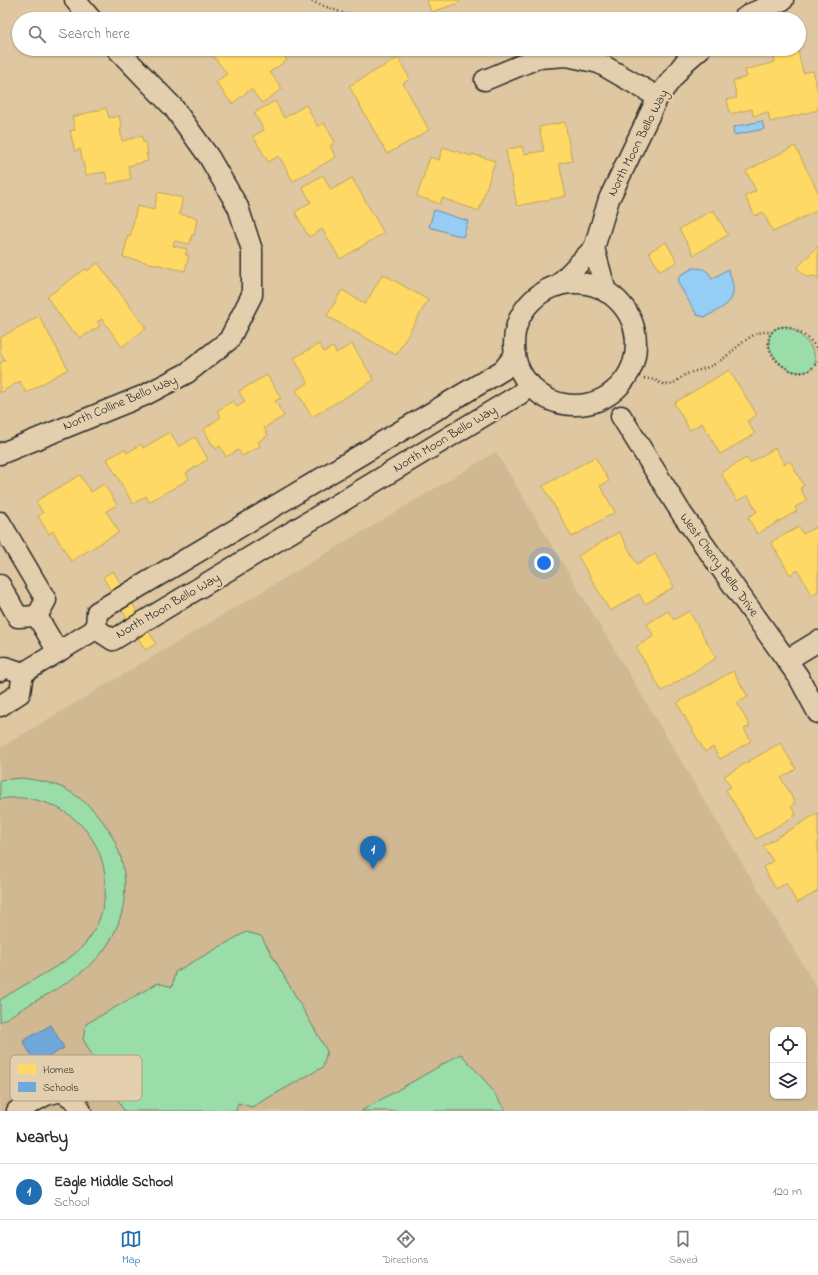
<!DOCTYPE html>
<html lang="en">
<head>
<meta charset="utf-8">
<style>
	:root { --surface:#fff; --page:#f7f7f7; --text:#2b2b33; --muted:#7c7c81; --line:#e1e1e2; --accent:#1f6fb2 }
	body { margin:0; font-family:"Indie Flower",sans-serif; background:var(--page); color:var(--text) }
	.controls { position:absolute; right:12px; bottom:12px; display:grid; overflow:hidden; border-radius:8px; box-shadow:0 1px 3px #0004 }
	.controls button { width:36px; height:36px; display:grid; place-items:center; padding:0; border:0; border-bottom:1px solid var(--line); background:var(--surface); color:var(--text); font:20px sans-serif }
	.you { position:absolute; left:544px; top:563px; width:14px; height:14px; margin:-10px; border:3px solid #fff; border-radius:50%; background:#1a73e8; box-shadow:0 0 0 6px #1a73e833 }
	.badge { display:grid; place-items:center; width:26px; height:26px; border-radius:50%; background:var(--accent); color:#fff; font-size:13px; font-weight:700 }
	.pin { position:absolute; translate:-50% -33px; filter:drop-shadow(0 1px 2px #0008) }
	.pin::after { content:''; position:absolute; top:21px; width:14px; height:12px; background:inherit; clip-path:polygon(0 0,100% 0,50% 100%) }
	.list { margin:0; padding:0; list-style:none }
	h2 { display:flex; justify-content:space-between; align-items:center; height:52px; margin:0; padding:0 16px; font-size:17px }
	h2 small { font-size:13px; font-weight:400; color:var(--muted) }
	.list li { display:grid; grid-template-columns:26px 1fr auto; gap:12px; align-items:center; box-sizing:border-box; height:56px; padding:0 16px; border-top:1px solid var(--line) }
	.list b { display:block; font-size:15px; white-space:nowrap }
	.list p { margin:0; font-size:13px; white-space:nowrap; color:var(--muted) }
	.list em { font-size:13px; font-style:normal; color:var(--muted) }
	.icon { flex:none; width:22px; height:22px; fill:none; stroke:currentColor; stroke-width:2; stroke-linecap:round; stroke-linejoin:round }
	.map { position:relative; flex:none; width:818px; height:1111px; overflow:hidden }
	.search { position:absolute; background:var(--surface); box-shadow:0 1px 3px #0004; left:12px; right:12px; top:12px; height:44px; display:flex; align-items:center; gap:10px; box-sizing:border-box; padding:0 14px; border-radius:22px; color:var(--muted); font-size:15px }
	.sheet { height:108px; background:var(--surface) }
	nav { display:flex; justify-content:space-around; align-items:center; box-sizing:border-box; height:56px; border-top:1px solid var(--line); background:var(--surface); font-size:11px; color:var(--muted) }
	nav a { display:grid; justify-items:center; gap:2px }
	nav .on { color:var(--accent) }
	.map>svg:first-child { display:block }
	.built { fill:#cfb892; fill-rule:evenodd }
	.green { fill:#9bdda8; stroke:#63846a }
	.water { fill:#95cdf4; stroke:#6b8ca4 }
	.homes { fill:#ffd966; stroke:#bfa554 }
	.schools { fill:#6fa8dc; stroke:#5b82a7 }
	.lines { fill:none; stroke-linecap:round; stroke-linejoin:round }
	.minor-casing { stroke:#2b2b2b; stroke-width:23 }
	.path { stroke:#2b2b2b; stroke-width:2.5; stroke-dasharray:1 3; stroke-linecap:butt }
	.minor { stroke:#e3cfad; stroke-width:20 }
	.labels { text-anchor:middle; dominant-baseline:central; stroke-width:4; stroke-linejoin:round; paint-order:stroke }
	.street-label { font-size:13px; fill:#2b2b2b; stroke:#e3cfad }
	.key { fill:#e3cfad; stroke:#ac9e86; stroke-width:1 }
	.key-label { font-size:11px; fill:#2b2b2b }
</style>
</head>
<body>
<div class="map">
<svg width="818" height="1111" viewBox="0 0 818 1111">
	<rect width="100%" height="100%" fill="#dec7a1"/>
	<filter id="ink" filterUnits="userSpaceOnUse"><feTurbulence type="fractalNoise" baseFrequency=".025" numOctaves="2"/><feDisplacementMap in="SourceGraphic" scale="8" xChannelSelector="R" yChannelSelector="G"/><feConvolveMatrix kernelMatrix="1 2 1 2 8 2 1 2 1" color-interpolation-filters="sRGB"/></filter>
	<g filter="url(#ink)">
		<!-- built -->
		<path class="built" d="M 496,452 L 818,990 L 818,1111 L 0,1111 L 0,748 ZM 773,1030 L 803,1030 L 803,1096 L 773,1096 Z"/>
		<!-- green -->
		<g class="green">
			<path d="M 787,326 C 799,332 818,348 815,365 C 811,370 805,373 799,372 C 774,371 752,328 787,326 Z"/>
			<path d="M 21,778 C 36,780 51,782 65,789 C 124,821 144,895 104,950 C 90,969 69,981 50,993 C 33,1002 17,1012 0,1022 L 0,1000 C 14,991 28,983 42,975 C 60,964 78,955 90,937 C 97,927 102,914 104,901 C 115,839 61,789 0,799 L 0,780 Z"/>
			<polygon points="246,932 261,936 327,1051 323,1067 252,1107 238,1103 236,1111 124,1111 83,1039 86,1024 158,983 172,987 175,972"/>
			<polygon points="461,1054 487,1083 506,1111 361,1111"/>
		</g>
		<!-- water -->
		<g class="water">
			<polygon points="762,121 764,129 734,135 733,127"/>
			<polygon points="434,210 468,221 463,237 429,227"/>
			<path d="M 693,268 C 704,268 707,269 712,279 L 728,269 C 740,299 731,304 705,317 L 697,315 L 678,283 L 679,276 Z"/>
		</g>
		<!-- homes -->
		<g class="homes">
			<polygon points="427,0 459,0 459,3 431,12"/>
			<polygon points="208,49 279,49 287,60 270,72 282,89 262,103 251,89 232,104 216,82 227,74"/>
			<polygon points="798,51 803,73 813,71 818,93 818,110 770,122 768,112 753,116 752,109 730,114 727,100 737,98 733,81 747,77 745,70 775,62 774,57"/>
			<polygon points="398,58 410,79 403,83 429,130 387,154 349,86"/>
			<polygon points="275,101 284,118 306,105 318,127 324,123 335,142 330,146 336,157 293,181 279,156 268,162 253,136 264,130 254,113"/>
			<polygon points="106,108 109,118 119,116 122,128 120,129 122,141 142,136 143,142 145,142 148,154 146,154 148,161 128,166 131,179 108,184 105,172 86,175 80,149 75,151 70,131 75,130 72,117"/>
			<polygon points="565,122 572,161 559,163 566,196 517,206 506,150 522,146 524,154 544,151 539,127"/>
			<polygon points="795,146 818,192 818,210 773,232 763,212 755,216 745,196 756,191 746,171"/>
			<polygon points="443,147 471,156 472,154 495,161 479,211 442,198 440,204 417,196 430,157 439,160"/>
			<polygon points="323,175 331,190 352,178 384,233 340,259 322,229 309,237 295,212 311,202 302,187"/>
			<polygon points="158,192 183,198 179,214 197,218 194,235 192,235 190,244 174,241 173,246 187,249 185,255 189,255 185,271 123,257 128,236 130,237 137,206 154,210"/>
			<polygon points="713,210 728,235 694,255 679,229"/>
			<polygon points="666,242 677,262 660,271 649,252"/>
			<polygon points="818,246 818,279 815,276 807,277 797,268"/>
			<polygon points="98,263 146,328 122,347 102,319 97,322 100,326 80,338 74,331 72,332 47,297 85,269 87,271"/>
			<polygon points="383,274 428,300 396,355 327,316 342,290 365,304"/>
			<polygon points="39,316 68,369 26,393 20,381 0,393 0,363 5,360 0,351 0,338"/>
			<polygon points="319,344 324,352 333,347 336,353 352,344 374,380 312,417 296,390 308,383 294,358"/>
			<polygon points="729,370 757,415 747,421 755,434 720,454 702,423 690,430 674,403"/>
			<polygon points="267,375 281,398 275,401 284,416 264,428 268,435 258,442 260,446 242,456 238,450 226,457 220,446 216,449 213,444 212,445 204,429 221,417 217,411 233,401 237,407 245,402 239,391"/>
			<polygon points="170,432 179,447 195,437 208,459 186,473 189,479 149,502 146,496 133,504 107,459 125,449 127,453 141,444 143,448"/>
			<polygon points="775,448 784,464 790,461 804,486 800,488 807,501 795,507 797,511 757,534 748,517 757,512 748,495 737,501 721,473 746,458 750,463"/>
			<polygon points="595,457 609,481 600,486 615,512 572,537 543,486"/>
			<polygon points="80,475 91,492 104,484 117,505 106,511 119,532 71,561 53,531 49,534 38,516 43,513 36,501"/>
			<polygon points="818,526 818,591 811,595 798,570 790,575 771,542 799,527 803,534"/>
			<polygon points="619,532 637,564 655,554 674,587 645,604 639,594 610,611 578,556"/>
			<polygon points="113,571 156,644 145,650 103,577"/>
			<polygon points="668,611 674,620 689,611 716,658 662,691 636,647 654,636 647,624"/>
			<polygon points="733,671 748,697 737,703 750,726 744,729 751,741 720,759 713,747 705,752 677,703"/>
			<polygon points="780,743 796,769 781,778 795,803 791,806 796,815 756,839 726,790 731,787 724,776"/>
			<polygon points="818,813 818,891 797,903 786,883 776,889 763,867 773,861 763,846"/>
		</g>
		<!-- schools -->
		<polygon class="schools" points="51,1025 64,1048 36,1064 23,1041"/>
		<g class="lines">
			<!-- minor casing -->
			<g class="minor-casing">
				<g id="minor">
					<polyline points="75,0 91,19"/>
					<polyline points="743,19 750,14 783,0"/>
					<polyline points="485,80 538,58 567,56 599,63 658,97"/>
					<polyline points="594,248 609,199 658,97 685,62 700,49"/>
					<circle cx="575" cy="344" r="61"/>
					<polyline points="557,286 594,248 606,292"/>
					<polyline points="621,416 682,514 798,676 818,713"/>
					<polyline points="0,454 145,395 187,373 229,340 252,295 252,250 238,207 209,157 173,107 117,49"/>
					<polyline points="0,522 46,600 37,616"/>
					<polyline points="0,585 18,617 37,616"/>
					<polyline points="37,616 58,652"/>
					<polyline points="96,629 113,640 520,394 530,384"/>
					<polyline points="96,629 97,612 503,370 515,355"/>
					<polyline points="787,660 818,641"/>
					<polyline points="0,671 5,667 23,673"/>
					<polyline points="23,673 96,629"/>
					<polyline points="0,706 20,693 23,673"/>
					<polyline points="17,1111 46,1095 61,1091 75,1100 81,1111"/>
				</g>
			</g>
			<!-- path -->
			<g class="path">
				<polyline points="308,0 359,19"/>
				<polyline points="432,49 444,55"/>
				<path d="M 818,351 C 813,339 785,318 773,331 C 753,352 803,393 818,360"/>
				<path d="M 644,378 L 655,380 L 662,384 L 670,385 C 677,382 682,376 689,373 C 699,370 709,368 718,362 C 733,354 753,326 771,333"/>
			</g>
			<!-- minor -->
			<use href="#minor" class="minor"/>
		</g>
	</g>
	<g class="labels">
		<!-- street labels -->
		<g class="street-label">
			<text transform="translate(638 143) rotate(-63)">North Moon Bello Way</text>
			<text transform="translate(120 403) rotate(-23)">North Colline Bello Way</text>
			<text transform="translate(445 439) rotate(-31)">North Moon Bello Way</text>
			<text transform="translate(719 565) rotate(54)">West Cherry Bello Drive</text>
			<text transform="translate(168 606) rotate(-30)">North Moon Bello Way</text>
		</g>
	</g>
	<!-- legend -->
	<rect x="10" y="1055" width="132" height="46" rx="6" class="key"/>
	<rect x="18" y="1064" width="18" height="10" fill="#ffd966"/>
	<rect x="18" y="1082" width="18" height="10" fill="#6fa8dc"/>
	<g class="key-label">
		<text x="43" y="1073">Homes</text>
		<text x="43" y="1091">Schools</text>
	</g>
</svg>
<div class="controls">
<button><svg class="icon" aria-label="locate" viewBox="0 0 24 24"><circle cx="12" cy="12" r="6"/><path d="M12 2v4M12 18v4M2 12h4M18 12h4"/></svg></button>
<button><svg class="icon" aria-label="layers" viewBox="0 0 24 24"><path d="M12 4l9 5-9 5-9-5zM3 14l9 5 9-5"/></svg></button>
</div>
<div class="you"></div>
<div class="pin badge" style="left:373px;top:869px">1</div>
<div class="search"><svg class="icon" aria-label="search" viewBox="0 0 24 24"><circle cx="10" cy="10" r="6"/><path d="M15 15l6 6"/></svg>Search here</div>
</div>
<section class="sheet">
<h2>Nearby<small></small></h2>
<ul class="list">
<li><span class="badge">1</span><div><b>Eagle Middle School</b><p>School</p></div><em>120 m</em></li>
</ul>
</section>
<nav>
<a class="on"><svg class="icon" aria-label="map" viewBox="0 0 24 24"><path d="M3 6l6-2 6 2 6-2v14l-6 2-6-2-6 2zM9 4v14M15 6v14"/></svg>Map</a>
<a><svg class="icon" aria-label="directions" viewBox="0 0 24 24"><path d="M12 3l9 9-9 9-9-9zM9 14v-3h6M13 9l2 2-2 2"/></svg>Directions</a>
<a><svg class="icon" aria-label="saved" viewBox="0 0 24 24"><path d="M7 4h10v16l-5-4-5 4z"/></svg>Saved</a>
</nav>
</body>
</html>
